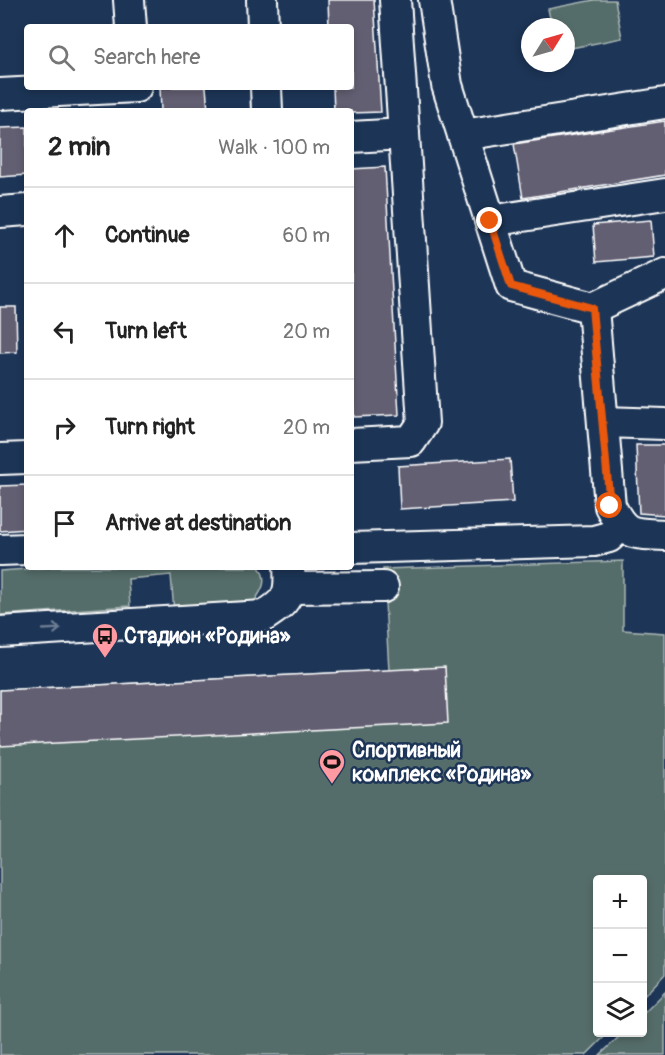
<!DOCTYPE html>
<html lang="en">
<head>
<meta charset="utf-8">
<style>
	:root { --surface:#fff; --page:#f6f6f6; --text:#222; --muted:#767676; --line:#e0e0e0 }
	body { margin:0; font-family:Pangolin,sans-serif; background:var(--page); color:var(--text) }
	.controls { position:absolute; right:18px; bottom:18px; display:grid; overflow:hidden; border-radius:6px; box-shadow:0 3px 9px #0003 }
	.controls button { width:54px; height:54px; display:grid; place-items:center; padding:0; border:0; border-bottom:2px solid var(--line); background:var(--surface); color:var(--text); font:30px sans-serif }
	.compass { position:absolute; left:521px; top:18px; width:54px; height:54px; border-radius:50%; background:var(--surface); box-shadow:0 3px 9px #0003; rotate:53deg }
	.stop { position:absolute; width:18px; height:18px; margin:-14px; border:4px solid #ea580c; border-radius:50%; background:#fff }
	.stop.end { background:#ea580c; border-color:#fff; box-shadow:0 2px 6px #0008 }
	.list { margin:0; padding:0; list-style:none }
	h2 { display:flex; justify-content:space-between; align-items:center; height:78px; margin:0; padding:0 24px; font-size:26px }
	h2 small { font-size:20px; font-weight:400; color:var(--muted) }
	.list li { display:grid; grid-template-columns:39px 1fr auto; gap:18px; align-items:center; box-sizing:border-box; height:96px; padding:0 24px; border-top:2px solid var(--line) }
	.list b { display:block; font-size:22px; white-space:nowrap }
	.list em { font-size:20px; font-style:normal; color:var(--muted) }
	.icon { flex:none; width:33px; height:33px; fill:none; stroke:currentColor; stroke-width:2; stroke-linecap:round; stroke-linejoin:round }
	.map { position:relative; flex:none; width:665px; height:1055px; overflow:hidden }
	.search { position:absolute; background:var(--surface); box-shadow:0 3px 9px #0003; left:24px; top:24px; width:330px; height:66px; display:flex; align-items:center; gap:15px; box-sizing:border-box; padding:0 21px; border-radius:6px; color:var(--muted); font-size:22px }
	.panel { position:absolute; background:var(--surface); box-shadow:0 3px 9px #0003; left:24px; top:108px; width:330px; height:462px; border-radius:6px }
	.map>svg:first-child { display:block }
	.green { fill:#546d6a; stroke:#aab6b4; stroke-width:1.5 }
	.building { fill:#635e73; stroke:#fff; stroke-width:1.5 }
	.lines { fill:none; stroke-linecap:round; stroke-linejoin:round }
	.minor-casing { stroke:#fff; stroke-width:34 }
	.minor { stroke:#1d3557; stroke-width:30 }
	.oneway { stroke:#6c7c92 }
	.route { stroke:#ea580c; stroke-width:8 }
	.labels { text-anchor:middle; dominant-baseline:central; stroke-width:5; stroke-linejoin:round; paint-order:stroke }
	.poi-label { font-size:21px; font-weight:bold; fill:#fff; stroke:#1d3557; text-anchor:start }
</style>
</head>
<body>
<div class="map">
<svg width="665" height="1055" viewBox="0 0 665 1055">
	<rect width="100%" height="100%" fill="#1d3557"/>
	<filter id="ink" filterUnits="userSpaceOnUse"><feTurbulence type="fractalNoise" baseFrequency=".0167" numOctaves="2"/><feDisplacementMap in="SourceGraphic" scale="12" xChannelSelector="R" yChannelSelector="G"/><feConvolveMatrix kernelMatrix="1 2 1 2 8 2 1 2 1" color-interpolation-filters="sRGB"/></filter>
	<g filter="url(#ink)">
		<!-- green -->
		<g class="green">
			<polygon points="594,0 615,0 622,38 566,49 566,27 552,27 548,9"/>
			<polygon points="623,561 623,630 665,633 665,974 643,997 642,880 598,880 598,1032 608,1033 586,1055 0,1055 0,690 389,670 383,569"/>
			<path d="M 55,567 L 259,567 C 270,582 260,593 251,606 L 174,612 L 171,575 L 128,579 L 130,606 L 0,615 L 0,571 Z"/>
			<polygon points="665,992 665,1055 600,1055 623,1033 642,1032 643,1014"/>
		</g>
		<!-- building -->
		<g class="building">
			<polygon points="328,0 374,0 381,112 351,113 351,111 334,111 333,87 351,87 351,27 329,27"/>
			<polygon points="160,87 206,87 208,111 161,111"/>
			<polygon points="665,121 665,175 523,198 514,144"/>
			<polygon points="27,127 27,175 0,177 0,128"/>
			<polygon points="385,167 399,415 354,417 351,364 351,169"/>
			<polygon points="651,220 654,257 596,262 593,225"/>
			<polygon points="0,307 16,307 17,352 0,353"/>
			<polygon points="636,445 665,445 665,515 639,513"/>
			<polygon points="510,459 513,502 400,509 398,466"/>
			<polygon points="27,485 27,529 0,531 0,486"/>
			<polygon points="445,667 448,723 0,746 0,690"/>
		</g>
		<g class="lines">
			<!-- minor casing -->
			<g class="minor-casing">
				<g id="minor">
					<polyline points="129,0 131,27"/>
					<polyline points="262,0 263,27"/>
					<polyline points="395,0 404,134"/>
					<polyline points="434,0 447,85 511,286 593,308 665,274"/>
					<polyline points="266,87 267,111"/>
					<polyline points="0,94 136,87"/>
					<polyline points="463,135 665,103"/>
					<polyline points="351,137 404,134 423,423 411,441 351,444"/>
					<polyline points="0,212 27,210"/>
					<polyline points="490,221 665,194"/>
					<path d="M 593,308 L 610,506 C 626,537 632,533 665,535"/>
					<polyline points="603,422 665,424"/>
					<polyline points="0,459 27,458"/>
					<polyline points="351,548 594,541 609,537 620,526"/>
					<polyline points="0,550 27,549"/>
					<polyline points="291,588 383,587"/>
					<path d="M 0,632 L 264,616 C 288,601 291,595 289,567"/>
				</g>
			</g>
			<!-- minor -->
			<use href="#minor" class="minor"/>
		</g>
		<!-- one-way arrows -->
		<defs><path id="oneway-shaft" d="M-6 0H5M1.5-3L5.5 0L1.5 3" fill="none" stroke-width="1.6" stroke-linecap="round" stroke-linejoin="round" transform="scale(1.5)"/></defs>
		<use class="oneway" href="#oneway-shaft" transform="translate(52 629) rotate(-3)"/>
	</g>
	<g class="lines" filter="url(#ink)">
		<!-- route -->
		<polyline class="route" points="490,221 511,286 592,308 610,506"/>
	</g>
	<!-- icons -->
	<defs>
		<g id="bus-pin" transform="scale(1.35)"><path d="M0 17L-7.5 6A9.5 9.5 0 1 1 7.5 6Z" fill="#ff9aa2" stroke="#1d3557"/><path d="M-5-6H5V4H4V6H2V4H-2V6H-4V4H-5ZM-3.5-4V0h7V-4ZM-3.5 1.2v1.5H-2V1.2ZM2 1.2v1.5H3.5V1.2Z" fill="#111"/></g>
		<g id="stadium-pin" transform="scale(1.35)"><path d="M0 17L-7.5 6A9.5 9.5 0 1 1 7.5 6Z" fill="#ff9aa2" stroke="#1d3557"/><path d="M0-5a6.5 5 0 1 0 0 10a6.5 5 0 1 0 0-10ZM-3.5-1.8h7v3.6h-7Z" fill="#111"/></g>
	</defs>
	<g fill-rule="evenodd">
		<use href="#bus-pin" x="105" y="636"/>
		<use href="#stadium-pin" x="332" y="762"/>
	</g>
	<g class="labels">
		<!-- poi labels -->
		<g class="poi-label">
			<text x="124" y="636">Стадион «Родина»</text>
			<text x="352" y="750">Спортивный<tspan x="352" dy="24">комплекс «Родина»</tspan></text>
		</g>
	</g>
</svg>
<div class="controls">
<button>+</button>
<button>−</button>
<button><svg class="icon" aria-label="layers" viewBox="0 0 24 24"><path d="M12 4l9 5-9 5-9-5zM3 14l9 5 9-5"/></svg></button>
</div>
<svg class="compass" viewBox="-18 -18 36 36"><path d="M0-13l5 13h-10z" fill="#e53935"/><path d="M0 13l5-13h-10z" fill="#767676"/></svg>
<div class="stop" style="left:610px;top:506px"></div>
<div class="stop end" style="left:490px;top:221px"></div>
<div class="search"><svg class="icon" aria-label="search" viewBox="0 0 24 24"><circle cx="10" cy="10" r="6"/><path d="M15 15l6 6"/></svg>Search here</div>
<section class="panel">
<h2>2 min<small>Walk · 100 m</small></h2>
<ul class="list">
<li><svg class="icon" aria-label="ahead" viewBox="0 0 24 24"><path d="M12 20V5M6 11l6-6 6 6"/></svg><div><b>Continue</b></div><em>60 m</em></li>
<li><svg class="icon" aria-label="left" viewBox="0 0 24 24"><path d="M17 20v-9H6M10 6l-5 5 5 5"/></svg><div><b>Turn left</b></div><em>20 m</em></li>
<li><svg class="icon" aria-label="right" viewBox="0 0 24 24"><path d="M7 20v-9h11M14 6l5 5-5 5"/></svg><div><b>Turn right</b></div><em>20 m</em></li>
<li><svg class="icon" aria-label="arrive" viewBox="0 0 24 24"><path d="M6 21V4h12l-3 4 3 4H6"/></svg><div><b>Arrive at destination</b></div></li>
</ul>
</section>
</div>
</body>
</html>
